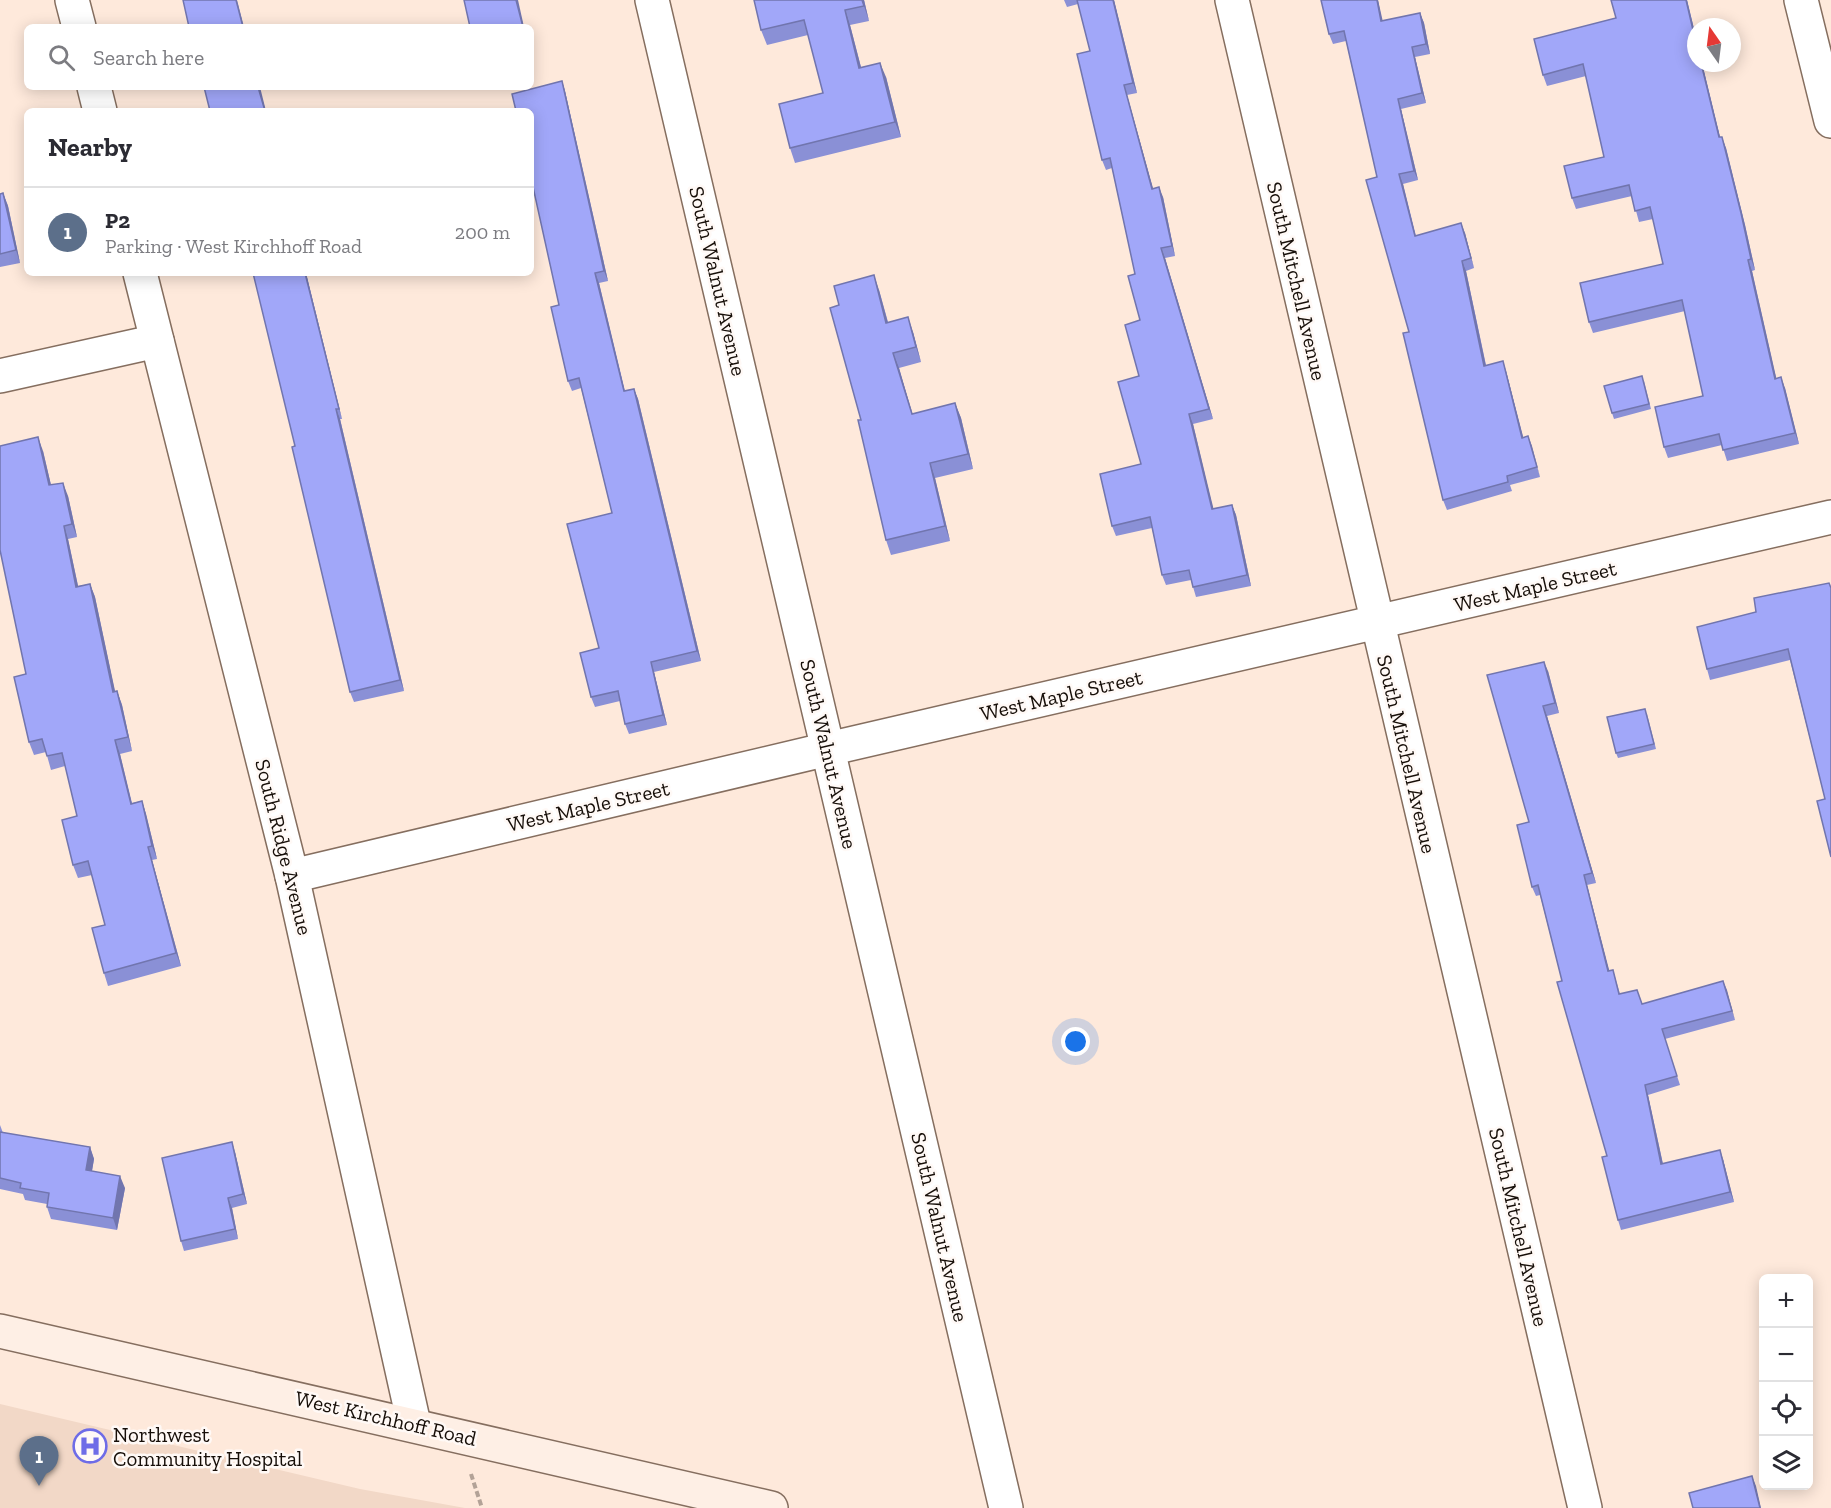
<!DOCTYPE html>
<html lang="en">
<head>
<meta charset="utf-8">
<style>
	:root { --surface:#fff; --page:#f7f7f7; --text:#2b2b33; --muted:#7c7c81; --line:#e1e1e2; --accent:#ea580c }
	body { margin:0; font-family:"Zilla Slab",serif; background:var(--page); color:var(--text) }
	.controls { position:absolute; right:18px; bottom:18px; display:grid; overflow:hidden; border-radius:9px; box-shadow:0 3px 15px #0003 }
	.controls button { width:54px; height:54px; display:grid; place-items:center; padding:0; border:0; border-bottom:2px solid var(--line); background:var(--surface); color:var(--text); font:30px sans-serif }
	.compass { position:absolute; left:1687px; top:18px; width:54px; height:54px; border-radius:50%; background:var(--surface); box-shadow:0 3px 15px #0003; rotate:346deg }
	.you { position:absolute; left:1076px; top:1042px; width:21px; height:21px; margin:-15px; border:4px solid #fff; border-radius:50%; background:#1a73e8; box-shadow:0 0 0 9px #1a73e833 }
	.badge { display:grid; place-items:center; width:39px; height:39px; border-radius:50%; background:var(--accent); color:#fff; font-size:20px; font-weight:700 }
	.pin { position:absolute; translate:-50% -50px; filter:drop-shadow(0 2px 3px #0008) }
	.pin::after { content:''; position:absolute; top:32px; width:21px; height:18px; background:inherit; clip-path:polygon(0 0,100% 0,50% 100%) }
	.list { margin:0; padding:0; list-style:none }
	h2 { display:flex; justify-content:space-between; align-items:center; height:78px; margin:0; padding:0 24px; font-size:26px }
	h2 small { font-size:20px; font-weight:400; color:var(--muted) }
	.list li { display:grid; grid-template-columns:39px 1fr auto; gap:18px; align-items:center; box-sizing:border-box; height:90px; padding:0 24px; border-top:2px solid var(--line) }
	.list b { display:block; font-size:22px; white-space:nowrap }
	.list p { margin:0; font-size:20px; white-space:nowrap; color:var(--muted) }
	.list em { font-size:20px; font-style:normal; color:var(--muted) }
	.icon { flex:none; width:33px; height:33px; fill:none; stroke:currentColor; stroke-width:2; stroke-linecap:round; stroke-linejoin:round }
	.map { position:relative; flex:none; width:1831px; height:1508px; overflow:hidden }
	.search { position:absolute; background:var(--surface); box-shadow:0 3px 15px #0003; left:24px; top:24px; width:510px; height:66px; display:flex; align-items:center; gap:15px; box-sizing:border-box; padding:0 21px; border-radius:9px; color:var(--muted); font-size:22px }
	.panel { position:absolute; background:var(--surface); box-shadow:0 3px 15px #0003; left:24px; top:108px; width:510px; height:168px; border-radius:9px }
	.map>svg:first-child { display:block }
	.built { fill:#f2d8c7 }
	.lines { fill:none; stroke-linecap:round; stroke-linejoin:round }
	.street-casing { stroke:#856e5f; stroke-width:36 }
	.secondary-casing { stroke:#856e5f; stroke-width:36 }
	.path { stroke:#b3a297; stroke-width:4; stroke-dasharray:6 3; stroke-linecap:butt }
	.street { stroke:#fff; stroke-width:33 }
	.secondary { stroke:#feefe5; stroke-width:33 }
	.wall { fill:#8a90d6 }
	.shaded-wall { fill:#7175ae }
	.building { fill:#a1a7f9; stroke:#7175ae; stroke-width:1.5 }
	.labels { text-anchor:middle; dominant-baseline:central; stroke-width:5; stroke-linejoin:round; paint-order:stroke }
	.street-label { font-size:21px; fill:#160e08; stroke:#fff9f6 }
	.poi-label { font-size:21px; fill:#160e08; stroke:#fff9f6; text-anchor:start }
</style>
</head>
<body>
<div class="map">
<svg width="1831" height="1508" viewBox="0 0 1831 1508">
	<rect width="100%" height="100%" fill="#fee9db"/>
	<!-- built -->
	<polygon class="built" points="0,1404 360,1489 465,1508 0,1508"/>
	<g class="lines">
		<!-- street casing -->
		<g class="street-casing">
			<g id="street">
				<polyline points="72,0 79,27"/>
				<polyline points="652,0 1006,1508"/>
				<polyline points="1232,0 1585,1508"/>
				<polyline points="1801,0 1831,121"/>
				<polyline points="94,87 100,111"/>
				<polyline points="140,273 292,876 414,1424"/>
				<polyline points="0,376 157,341"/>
				<polyline points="292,876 828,749 1831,517"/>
			</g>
		</g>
		<!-- secondary casing -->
		<g class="secondary-casing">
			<polyline id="secondary" points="0,1331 771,1508"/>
		</g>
		<!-- path -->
		<polyline class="path" points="471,1474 482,1508"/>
		<!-- street -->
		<use href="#street" class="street"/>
		<!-- secondary -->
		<use href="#secondary" class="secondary"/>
	</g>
	<!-- wall -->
	<g class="wall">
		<polygon points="864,0 869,21 850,25 861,67 886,77 901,137 795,163 790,148 823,93 808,35 767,45 761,30"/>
		<polygon points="1064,0 1114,0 1137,93 1127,95 1153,189 1163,197 1175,256 1165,258 1213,419 1193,424 1213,509 1232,505 1236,515 1251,586 1196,597 1191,580 1166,585 1162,575 1152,528 1116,536 1112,526 1141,464 1139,376 1140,320 1135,274 1112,168 1106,170 1102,160 1090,51 1078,4 1067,7"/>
		<polygon points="1321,0 1378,0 1382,21 1420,13 1424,23 1430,54 1415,57 1426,103 1401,109 1418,180 1403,184 1416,236 1465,233 1474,268 1466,271 1486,365 1506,371 1523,437 1528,436 1540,477 1510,485 1512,491 1447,510 1443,500 1377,177 1346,41 1333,44 1329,34"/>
		<polygon points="1611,0 1687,0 1696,37 1696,63 1702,63 1720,137 1726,148 1745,225 1755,270 1752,271 1776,378 1785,388 1799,444 1727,461 1722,445 1668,458 1664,447 1703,396 1685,311 1593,333 1589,322 1663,264 1653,219 1639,222 1632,196 1576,209 1572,198 1604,157 1586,76 1547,86 1543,75 1616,18"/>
		<polygon points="562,81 565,91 608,281 599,283 625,391 634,389 638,399 701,661 654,672 667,725 629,734 625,724 620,701 595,707 591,697 599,648 612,513 581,388 572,391 568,381 559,305"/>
		<polygon points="3,193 8,206 20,263 0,267 0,194"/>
		<polygon points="306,273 342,419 340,419 404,691 354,702 350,692 295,446"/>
		<polygon points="879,290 888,322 913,332 921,362 899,368 912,414 955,403 961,418 973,469 935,478 950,541 891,555 886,540 839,305"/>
		<polygon points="1644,381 1651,409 1614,419 1612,413"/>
		<polygon points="43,451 51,485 68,496 77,537 68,539 78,586 90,584 95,597 115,692 117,691 122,705 132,751 120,754 132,803 142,801 146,814 157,859 152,860 181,966 108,986 104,973 105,925 92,875 78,878 73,865 77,816 65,766 51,770 46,752 34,755 29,742 26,674"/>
		<polygon points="1829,583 1825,799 1790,660 1710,680 1707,669 1756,612"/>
		<polygon points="1548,671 1559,713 1547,716 1596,883 1587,885 1609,971 1613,970 1620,994 1642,1004 1723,981 1735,1020 1665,1039 1680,1085 1648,1095 1663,1164 1723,1159 1734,1202 1621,1230 1618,1220 1607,1156 1540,895 1536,896 1532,887 1529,822"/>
		<polygon points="1647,714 1656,749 1618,758 1616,753"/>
		<polygon points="0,1125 3,1133 90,1147 94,1159 92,1171 125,1188 117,1230 51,1219 47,1207 47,1204 25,1200 23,1194 0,1189"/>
		<polygon points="235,1152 247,1204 232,1208 238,1239 184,1251 181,1241"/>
	</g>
	<!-- shaded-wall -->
	<g class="shaded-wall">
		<polygon points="236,0 237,0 244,27 243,27"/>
		<polygon points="516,0 518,0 524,27 523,27"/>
		<polygon points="862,0 864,0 869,21"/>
		<polygon points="1113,0 1114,0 1137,93 1133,83"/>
		<polygon points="1377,0 1378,0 1385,31 1381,21"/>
		<polygon points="1686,0 1687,0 1696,37 1696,43"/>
		<polygon points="845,10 850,25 865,83 859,68"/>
		<polygon points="1420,13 1424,23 1430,54 1426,44"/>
		<polygon points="1412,47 1415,57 1426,103 1422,93"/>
		<polygon points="880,63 886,77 901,137 895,122"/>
		<polygon points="1701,63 1702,63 1723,149 1719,137"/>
		<polygon points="562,81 565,91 608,281 604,271"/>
		<polygon points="1124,85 1127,95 1156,199 1152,189"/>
		<polygon points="258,87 260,87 266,111 265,111"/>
		<polygon points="1398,99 1401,109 1418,180 1414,171"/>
		<polygon points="1722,137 1726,148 1745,225 1755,270 1751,259"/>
		<polygon points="1399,174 1403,184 1418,246 1415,236"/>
		<polygon points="1159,187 1163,197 1175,256 1172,246"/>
		<polygon points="3,193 8,206 20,263 16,250"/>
		<polygon points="1461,223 1465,233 1474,268 1471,258"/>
		<polygon points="1161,248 1165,258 1213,419 1209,409"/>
		<polygon points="1748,260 1752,271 1779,390 1775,379"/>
		<polygon points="1462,261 1466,271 1488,376 1484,366"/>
		<polygon points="305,273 306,273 342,419 339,409"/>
		<polygon points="595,273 599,283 627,401 624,391"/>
		<polygon points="874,275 879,290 892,338 886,323"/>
		<polygon points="908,317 913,332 921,362 916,347"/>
		<polygon points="893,353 899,368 917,429 912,414"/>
		<polygon points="1503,361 1506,371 1526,448 1522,438"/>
		<polygon points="1781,377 1785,388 1799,444 1795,433"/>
		<polygon points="634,389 638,399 701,661 697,651"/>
		<polygon points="955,403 961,418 973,469 968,454"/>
		<polygon points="336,409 340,419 404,691 400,680"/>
		<polygon points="1189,414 1193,424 1216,519 1212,509"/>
		<polygon points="1528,436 1532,446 1540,477 1537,467"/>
		<polygon points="38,437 43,451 54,498 49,485"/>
		<polygon points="930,463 935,478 950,541 945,526"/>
		<polygon points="63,483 68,496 77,537 72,524"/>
		<polygon points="1232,505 1236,515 1251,586 1247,575"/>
		<polygon points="64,526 68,539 81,600 76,587"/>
		<polygon points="90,584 95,597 118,705 113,692"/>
		<polygon points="651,662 654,672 667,725 663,715"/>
		<polygon points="1544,662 1548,671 1559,713 1555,703"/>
		<polygon points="117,691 122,705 132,751 128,737"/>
		<polygon points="1543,706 1547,716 1596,883 1592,873"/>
		<polygon points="115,740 120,754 135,817 131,804"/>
		<polygon points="142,801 146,814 157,859 152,846"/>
		<polygon points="148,847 152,860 181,966 176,953"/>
		<polygon points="1584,875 1587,885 1612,981 1608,971"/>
		<polygon points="1723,981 1727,990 1735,1020 1732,1011"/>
		<polygon points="1645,1085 1648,1095 1665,1174 1661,1164"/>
		<polygon points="232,1142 235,1152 247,1204 243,1194"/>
		<polygon points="90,1147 94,1159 90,1182 86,1170"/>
		<polygon points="1720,1150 1723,1159 1734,1202 1730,1192"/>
		<polygon points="120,1176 125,1188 117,1230 113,1218"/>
		<polygon points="228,1198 232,1208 238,1239 235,1229"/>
		<polygon points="1752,1476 1756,1486 1761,1508 1760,1508"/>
	</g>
	<!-- building -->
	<g class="building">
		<polygon points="183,0 236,0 243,27 189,27"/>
		<polygon points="464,0 516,0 523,27 470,27"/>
		<polygon points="754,0 862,0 864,6 845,10 859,68 880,63 895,122 790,148 779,104 823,93 804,20 761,30"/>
		<polygon points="1077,0 1113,0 1133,83 1124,85 1152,189 1159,187 1172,246 1161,248 1209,409 1189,414 1212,509 1232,505 1247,575 1193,587 1189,570 1162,575 1150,517 1112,526 1100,474 1141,464 1118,382 1139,376 1125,325 1140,320 1128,276 1135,274 1110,158 1102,160 1077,54 1090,51"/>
		<polygon points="1321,0 1377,0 1381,21 1420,13 1426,44 1412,47 1422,93 1398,99 1414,171 1399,174 1415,236 1461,223 1471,258 1462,261 1484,366 1503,361 1522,438 1528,436 1537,467 1507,476 1508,482 1443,500 1403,333 1409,332 1366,180 1377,177 1344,31 1329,34"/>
		<polygon points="1611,0 1686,0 1696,43 1696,63 1701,63 1719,137 1722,137 1741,213 1751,259 1748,260 1775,379 1781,377 1795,433 1723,450 1719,434 1664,447 1655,407 1703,396 1682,300 1589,322 1580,283 1663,264 1650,207 1635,211 1629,185 1572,198 1564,166 1604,157 1583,64 1543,75 1534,39 1616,18"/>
		<polygon points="562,81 604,271 595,273 624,391 634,389 697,651 651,662 663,715 625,724 618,691 591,697 580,653 599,648 567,524 612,513 579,378 568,381 551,307 559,305 531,178 531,111 516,111 512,94"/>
		<polygon points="204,87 258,87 265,111 210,111"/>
		<polygon points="3,193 16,250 0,254 0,194"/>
		<polygon points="253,273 305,273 339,409 336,409 400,680 350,692 292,447 295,446"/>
		<polygon points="874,275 886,323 908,317 916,347 893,353 912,414 955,403 968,454 930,463 945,526 886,540 858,420 861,420 830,308 839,305 834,286"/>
		<polygon points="1642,376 1649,404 1612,413 1604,386"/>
		<polygon points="38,437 49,485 63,483 72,524 64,526 76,587 90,584 113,692 117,691 128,737 115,740 131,804 142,801 152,846 148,847 176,953 104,973 92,928 105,925 88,861 73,865 62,820 77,816 62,753 47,756 42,739 29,742 14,677 26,674 0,550 0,446"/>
		<polygon points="1829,583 1831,588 1831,857 1817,801 1825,799 1788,649 1707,669 1697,627 1756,612 1754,598"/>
		<polygon points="1544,662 1555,703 1543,706 1592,873 1584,875 1608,971 1613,970 1619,994 1637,990 1642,1004 1723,981 1732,1011 1662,1029 1677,1076 1645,1085 1661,1164 1720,1150 1730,1192 1618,1220 1602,1157 1607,1156 1557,982 1562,981 1538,885 1532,887 1517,825 1529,822 1487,675"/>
		<polygon points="1645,709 1654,744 1616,753 1607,717"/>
		<polygon points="0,1132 90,1147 86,1170 120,1176 113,1218 47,1207 49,1193 20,1188 21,1183 0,1178"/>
		<polygon points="232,1142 243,1194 228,1198 235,1229 181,1241 162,1158"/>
		<polygon points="1752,1476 1760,1508 1693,1508 1689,1493"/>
	</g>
	<!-- icons -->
	<defs>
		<g id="hospital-ring" transform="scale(1.725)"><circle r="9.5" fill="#fff9f6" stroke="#6e6ce7" stroke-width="1.5"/><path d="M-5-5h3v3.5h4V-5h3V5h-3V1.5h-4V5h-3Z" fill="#6e6ce7"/></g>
	</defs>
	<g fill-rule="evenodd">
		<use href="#hospital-ring" x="90" y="1446"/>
	</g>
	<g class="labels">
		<!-- street labels -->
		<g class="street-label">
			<text transform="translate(718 281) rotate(77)">South Walnut Avenue</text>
			<text transform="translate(1297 281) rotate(77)">South Mitchell Avenue</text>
			<text transform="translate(1535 586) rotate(-13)">West Maple Street</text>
			<text transform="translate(1061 695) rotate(-13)">West Maple Street</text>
			<text transform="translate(829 754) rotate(77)">South Walnut Avenue</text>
			<text transform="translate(1407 754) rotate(77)">South Mitchell Avenue</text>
			<text transform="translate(588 806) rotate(-13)">West Maple Street</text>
			<text transform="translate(284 847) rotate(76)">South Ridge Avenue</text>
			<text transform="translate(940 1227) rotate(77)">South Walnut Avenue</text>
			<text transform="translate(1519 1227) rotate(77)">South Mitchell Avenue</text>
			<text transform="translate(386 1418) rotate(13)">West Kirchhoff Road</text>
		</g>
		<!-- poi labels -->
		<g class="poi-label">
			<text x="113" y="1434">Northwest<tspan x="113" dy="24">Community Hospital</tspan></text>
		</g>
	</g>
</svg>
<div class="controls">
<button>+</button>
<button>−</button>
<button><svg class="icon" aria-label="locate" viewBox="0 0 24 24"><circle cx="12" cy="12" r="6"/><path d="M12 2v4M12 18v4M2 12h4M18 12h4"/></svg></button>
<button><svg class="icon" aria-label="layers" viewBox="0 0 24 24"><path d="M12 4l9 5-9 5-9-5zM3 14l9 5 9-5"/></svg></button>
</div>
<svg class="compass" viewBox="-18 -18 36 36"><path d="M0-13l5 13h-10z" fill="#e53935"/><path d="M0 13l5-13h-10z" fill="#7c7c81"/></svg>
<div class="you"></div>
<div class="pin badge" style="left:39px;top:1486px;background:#5c6f8a">1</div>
<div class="search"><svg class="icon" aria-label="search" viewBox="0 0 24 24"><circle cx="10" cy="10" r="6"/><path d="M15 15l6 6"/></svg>Search here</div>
<section class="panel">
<h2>Nearby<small></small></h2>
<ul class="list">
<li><span class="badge" style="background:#5c6f8a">1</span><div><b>P2</b><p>Parking · West Kirchhoff Road</p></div><em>200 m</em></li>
</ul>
</section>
</div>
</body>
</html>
